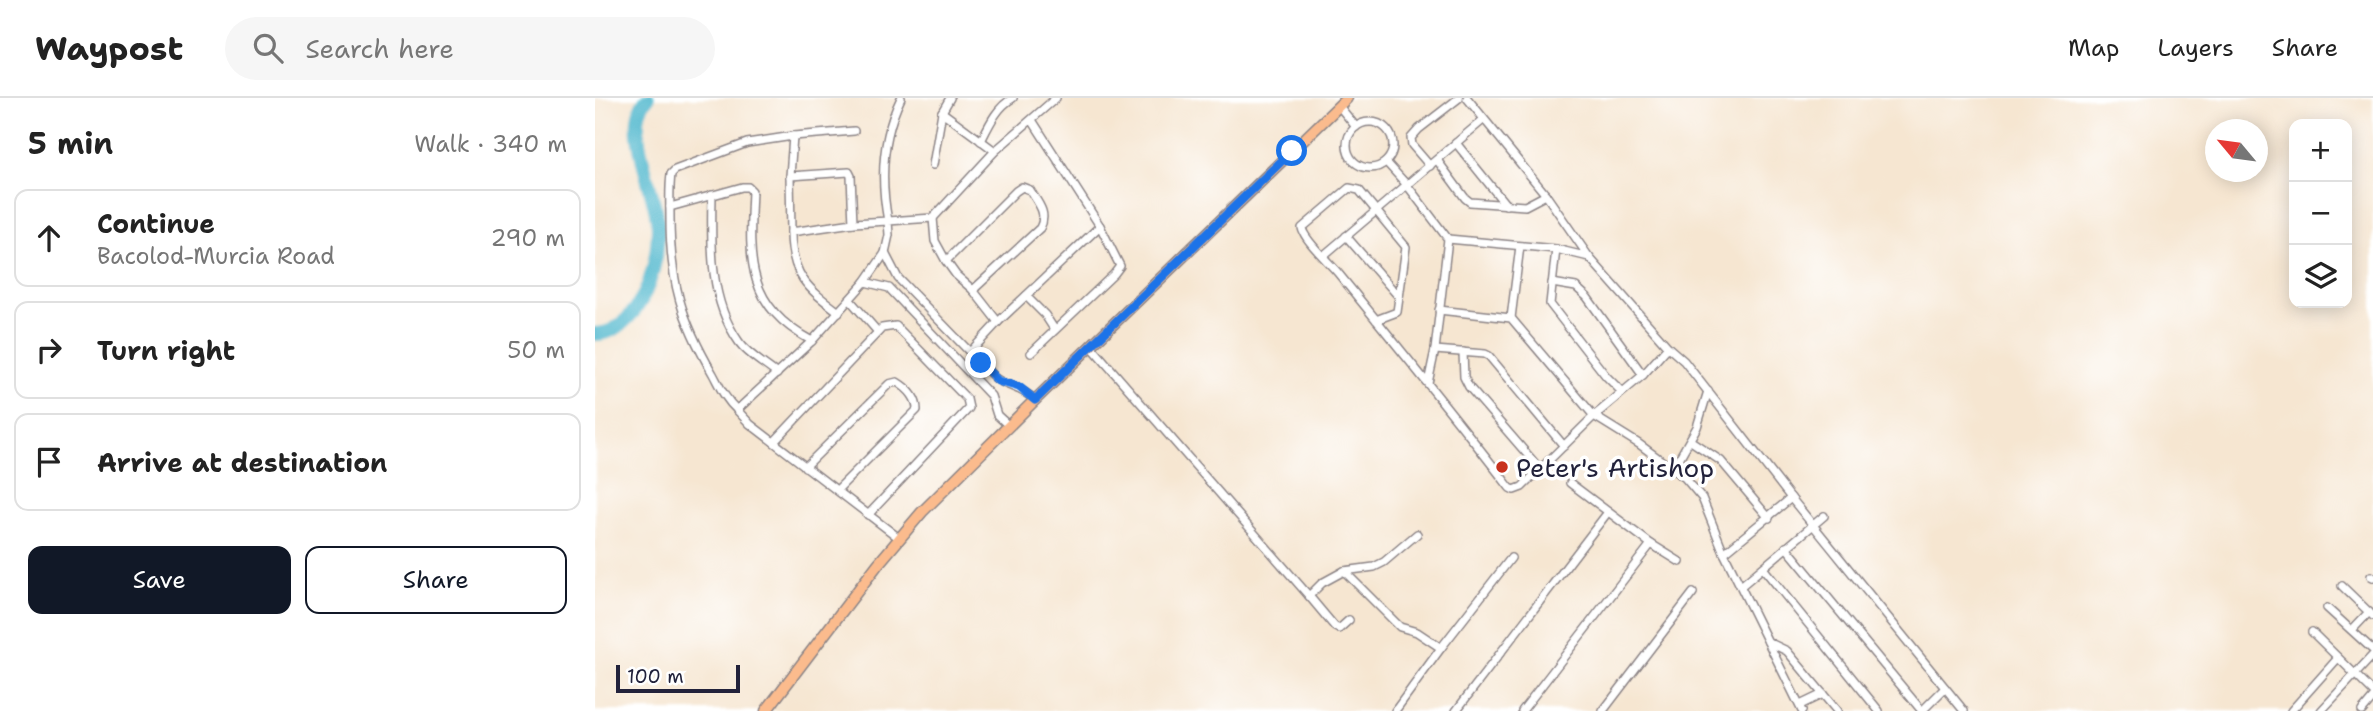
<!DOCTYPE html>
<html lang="en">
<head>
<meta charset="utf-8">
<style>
	:root { --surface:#fff; --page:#f6f6f6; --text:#222; --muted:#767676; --line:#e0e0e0; --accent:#111827 }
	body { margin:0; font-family:"Shantell Sans",sans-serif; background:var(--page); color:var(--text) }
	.controls { position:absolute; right:21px; top:21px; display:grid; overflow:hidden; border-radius:14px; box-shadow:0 4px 18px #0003 }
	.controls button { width:63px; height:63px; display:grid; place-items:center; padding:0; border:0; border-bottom:2px solid var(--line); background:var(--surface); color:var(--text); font:35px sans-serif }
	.compass { position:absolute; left:1610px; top:21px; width:63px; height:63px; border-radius:50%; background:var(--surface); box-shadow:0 4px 18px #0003; rotate:299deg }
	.scale { position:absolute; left:21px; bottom:18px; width:124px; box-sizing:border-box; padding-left:7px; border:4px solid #22223b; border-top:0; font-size:19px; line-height:24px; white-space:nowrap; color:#22223b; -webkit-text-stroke:5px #fff; paint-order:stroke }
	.stop { position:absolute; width:21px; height:21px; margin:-16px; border:5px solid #1a73e8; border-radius:50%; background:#fff }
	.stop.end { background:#1a73e8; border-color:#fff; box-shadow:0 2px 7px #0008 }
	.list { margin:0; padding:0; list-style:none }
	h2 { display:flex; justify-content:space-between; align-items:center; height:91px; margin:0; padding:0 28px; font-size:30px }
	h2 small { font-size:23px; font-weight:400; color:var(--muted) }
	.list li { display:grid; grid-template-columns:46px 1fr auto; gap:21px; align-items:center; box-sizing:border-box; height:98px; margin:0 14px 14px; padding:0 14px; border:2px solid var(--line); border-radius:14px }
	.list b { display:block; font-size:26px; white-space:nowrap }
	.list p { margin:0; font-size:23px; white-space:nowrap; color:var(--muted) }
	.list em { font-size:23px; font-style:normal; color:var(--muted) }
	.actions { display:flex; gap:14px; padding:21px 28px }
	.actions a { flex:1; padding:16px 0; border:2px solid var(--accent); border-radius:14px; text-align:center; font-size:24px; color:var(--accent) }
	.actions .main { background:var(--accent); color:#fff }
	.icon { flex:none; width:38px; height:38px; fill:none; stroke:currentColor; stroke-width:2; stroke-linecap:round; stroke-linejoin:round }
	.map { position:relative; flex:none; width:1778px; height:613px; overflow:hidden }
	header { display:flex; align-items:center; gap:42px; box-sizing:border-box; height:98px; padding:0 35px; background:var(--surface); border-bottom:2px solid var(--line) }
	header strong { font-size:33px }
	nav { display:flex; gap:38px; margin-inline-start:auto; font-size:24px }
	.search { width:490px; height:63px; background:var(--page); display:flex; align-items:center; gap:18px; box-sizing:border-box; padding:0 24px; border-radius:38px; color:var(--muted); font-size:26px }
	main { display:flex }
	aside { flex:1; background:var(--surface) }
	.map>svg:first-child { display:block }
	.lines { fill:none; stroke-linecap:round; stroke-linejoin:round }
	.river { stroke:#4fb7cd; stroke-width:14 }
	.street-casing { stroke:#8c8486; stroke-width:10 }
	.primary-casing { stroke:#8c8486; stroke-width:13 }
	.street { stroke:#fff; stroke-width:7 }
	.primary { stroke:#fbbb8d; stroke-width:10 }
	.route { stroke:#1a73e8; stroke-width:9 }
	.poi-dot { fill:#c8321e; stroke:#fff; stroke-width:2.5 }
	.labels { text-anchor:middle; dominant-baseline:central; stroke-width:7; stroke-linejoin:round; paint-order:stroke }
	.poi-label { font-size:26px; fill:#22223b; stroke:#fff; text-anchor:start }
</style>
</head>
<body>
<header>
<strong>Waypost</strong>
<div class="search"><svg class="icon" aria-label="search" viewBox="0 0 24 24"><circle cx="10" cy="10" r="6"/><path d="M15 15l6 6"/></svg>Search here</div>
<nav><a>Map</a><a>Layers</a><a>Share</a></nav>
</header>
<main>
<aside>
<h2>5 min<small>Walk · 340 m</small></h2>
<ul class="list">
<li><svg class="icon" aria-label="ahead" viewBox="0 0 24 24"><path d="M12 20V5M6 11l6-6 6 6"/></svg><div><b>Continue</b><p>Bacolod-Murcia Road</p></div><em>290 m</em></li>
<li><svg class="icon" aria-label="right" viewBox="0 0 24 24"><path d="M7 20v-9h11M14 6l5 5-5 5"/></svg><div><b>Turn right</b></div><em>50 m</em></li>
<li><svg class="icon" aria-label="arrive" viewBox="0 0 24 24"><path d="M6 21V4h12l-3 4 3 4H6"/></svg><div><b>Arrive at destination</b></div></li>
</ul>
<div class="actions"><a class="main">Save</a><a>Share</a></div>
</aside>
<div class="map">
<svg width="1778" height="613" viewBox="0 0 1778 613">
	<rect width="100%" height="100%" fill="#fff"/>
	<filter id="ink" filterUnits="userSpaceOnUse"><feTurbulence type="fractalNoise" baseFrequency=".0143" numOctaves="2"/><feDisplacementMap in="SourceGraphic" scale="14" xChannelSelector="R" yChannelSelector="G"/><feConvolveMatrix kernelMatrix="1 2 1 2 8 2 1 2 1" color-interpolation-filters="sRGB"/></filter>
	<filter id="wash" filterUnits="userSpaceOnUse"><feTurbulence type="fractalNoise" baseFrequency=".00686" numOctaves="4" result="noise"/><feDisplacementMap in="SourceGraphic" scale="28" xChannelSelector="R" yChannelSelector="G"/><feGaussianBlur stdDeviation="1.57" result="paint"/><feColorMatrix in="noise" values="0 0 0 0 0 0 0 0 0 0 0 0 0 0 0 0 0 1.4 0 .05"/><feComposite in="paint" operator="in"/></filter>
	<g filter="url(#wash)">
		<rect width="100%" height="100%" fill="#f6e6d1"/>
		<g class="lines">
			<!-- river -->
			<path class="river" d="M 0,236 C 18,236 29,225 40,212 C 56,190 63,157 63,130 C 63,97 25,25 53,0"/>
		</g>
	</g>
	<g filter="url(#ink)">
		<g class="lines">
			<!-- street casing -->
			<g class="street-casing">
				<g id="street">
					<polyline points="872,0 951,97 994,159 1073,249 1089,263 1196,400 1369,613"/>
					<polyline points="744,8 761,29"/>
					<polyline points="347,14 400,53"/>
					<circle cx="775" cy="47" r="23"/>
					<polyline points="198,38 259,33"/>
					<path d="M 386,43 C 394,27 402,9 418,0"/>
					<polyline points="861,45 911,107"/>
					<polyline points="842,62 870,100 875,104 930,108 951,97"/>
					<polyline points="791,64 812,87 853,141 840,252 833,285"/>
					<polyline points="338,67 347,14 355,0"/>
					<polyline points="835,68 817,47 816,40 824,31 864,0"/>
					<polyline points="195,78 196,134"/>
					<path d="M 117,97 C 116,147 114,202 144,244 C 153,257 170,266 182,276"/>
					<path d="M 75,109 L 147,89 L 153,89 L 157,93 C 154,161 150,207 217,243"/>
					<polyline points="338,120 340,143 351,163 361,177 378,192 403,224 505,128"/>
					<polyline points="751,138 804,199"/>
					<polyline points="853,141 961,151 994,159"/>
					<polyline points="961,151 955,206 1011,278 1027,294"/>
					<path d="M 290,155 L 303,180 L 399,279 C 412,290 424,287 440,302"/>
					<polyline points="728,158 888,22"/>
					<path d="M 351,163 L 421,93 L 427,89 L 435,92 C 443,105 453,115 445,130 L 378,192"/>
					<polyline points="270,184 294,190 396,298 402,317 414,328"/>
					<polyline points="957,185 981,189 992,199 1048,277"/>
					<polyline points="431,198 450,217 459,231"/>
					<polyline points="255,202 283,234"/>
					<polyline points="844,212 916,220 999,318 1044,346 1090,380 1107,400 1129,455 1207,613"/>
					<path d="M 244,214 C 212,190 196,177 196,134 L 258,125 L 293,123 C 285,81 287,39 306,0"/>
					<polyline points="916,220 925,148"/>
					<path d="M 781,222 L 802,214 L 811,149 L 764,92 L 754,90 L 707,130 C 709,142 734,164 743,175 C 801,246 859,317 915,390 L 919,392 L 927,389 L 999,318 L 1048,277 L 1073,249"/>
					<polyline points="496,248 714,498"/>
					<polyline points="840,252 890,256 894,258 969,348"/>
					<polyline points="376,253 403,224"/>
					<polyline points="868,254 869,279 874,289 945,371"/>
					<polyline points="436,255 519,176 525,168 505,128 437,22"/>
					<path d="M 142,312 C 130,301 125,289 118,276 C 86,221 75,184 75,120 C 75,106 74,91 76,76 L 80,72 L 152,45 L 198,38 L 195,78 L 254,74 L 256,78 L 258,125"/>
					<polyline points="1096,343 1126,363 1174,420"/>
					<polyline points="179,344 287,230 301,228 372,301 374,310 273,417"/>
					<path d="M 210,369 L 294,286 L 302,284 C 312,290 322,299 322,312 L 242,392"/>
					<polyline points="1077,373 1102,329 1113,293"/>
					<polyline points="304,440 155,326 142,312 217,243 270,184 290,155 294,137 293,123 338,120 400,53 461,0"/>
					<polyline points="1056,446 1085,464"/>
					<polyline points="1191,449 1327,613"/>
					<polyline points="1129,455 1196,400"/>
					<polyline points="1168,470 1284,613"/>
					<polyline points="749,473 805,529 822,534 846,550 800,613"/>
					<polyline points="1776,478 1778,479"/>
					<polyline points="1146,488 1229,418"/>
					<polyline points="1747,488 1778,518"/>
					<polyline points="1732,510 1778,552"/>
					<polyline points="754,522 744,531 740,529 714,498 727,485 749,473 779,469 789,464 822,436"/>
					<polyline points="1757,532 1774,514"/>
					<polyline points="1717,534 1778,594"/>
					<polyline points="1173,544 1192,553 1242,613"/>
					<polyline points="846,550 916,460"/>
					<polyline points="1205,607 1228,596"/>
					<polyline points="861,613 1013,414"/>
					<polyline points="927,613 1056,446 975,385"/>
					<polyline points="1008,613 1098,495"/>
					<polyline points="1327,613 1350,590"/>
					<polyline points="1696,613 1743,560"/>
					<polyline points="1726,613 1778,557"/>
					<polyline points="1767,613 1778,600"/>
				</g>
			</g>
			<!-- primary casing -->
			<g class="primary-casing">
				<polyline id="primary" points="171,613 283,466 327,414 440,302 752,0"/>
			</g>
			<!-- street -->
			<use href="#street" class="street"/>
			<!-- primary -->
			<use href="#primary" class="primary"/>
		</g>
	</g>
	<g class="lines" filter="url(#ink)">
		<!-- route -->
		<polyline class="route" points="386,265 403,283 424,289 440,302 697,53"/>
	</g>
	<!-- markers -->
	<circle class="poi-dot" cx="907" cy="369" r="7"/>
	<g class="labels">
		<!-- poi labels -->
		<g class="poi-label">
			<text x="921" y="369">Peter's Artishop</text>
		</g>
	</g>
</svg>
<div class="controls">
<button>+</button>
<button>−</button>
<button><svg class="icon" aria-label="layers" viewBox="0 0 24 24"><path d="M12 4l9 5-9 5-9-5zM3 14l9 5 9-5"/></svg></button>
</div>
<svg class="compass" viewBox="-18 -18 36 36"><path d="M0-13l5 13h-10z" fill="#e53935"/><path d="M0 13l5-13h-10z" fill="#767676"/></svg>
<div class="scale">100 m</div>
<div class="stop" style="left:697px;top:53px"></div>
<div class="stop end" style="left:386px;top:265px"></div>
</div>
</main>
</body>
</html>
